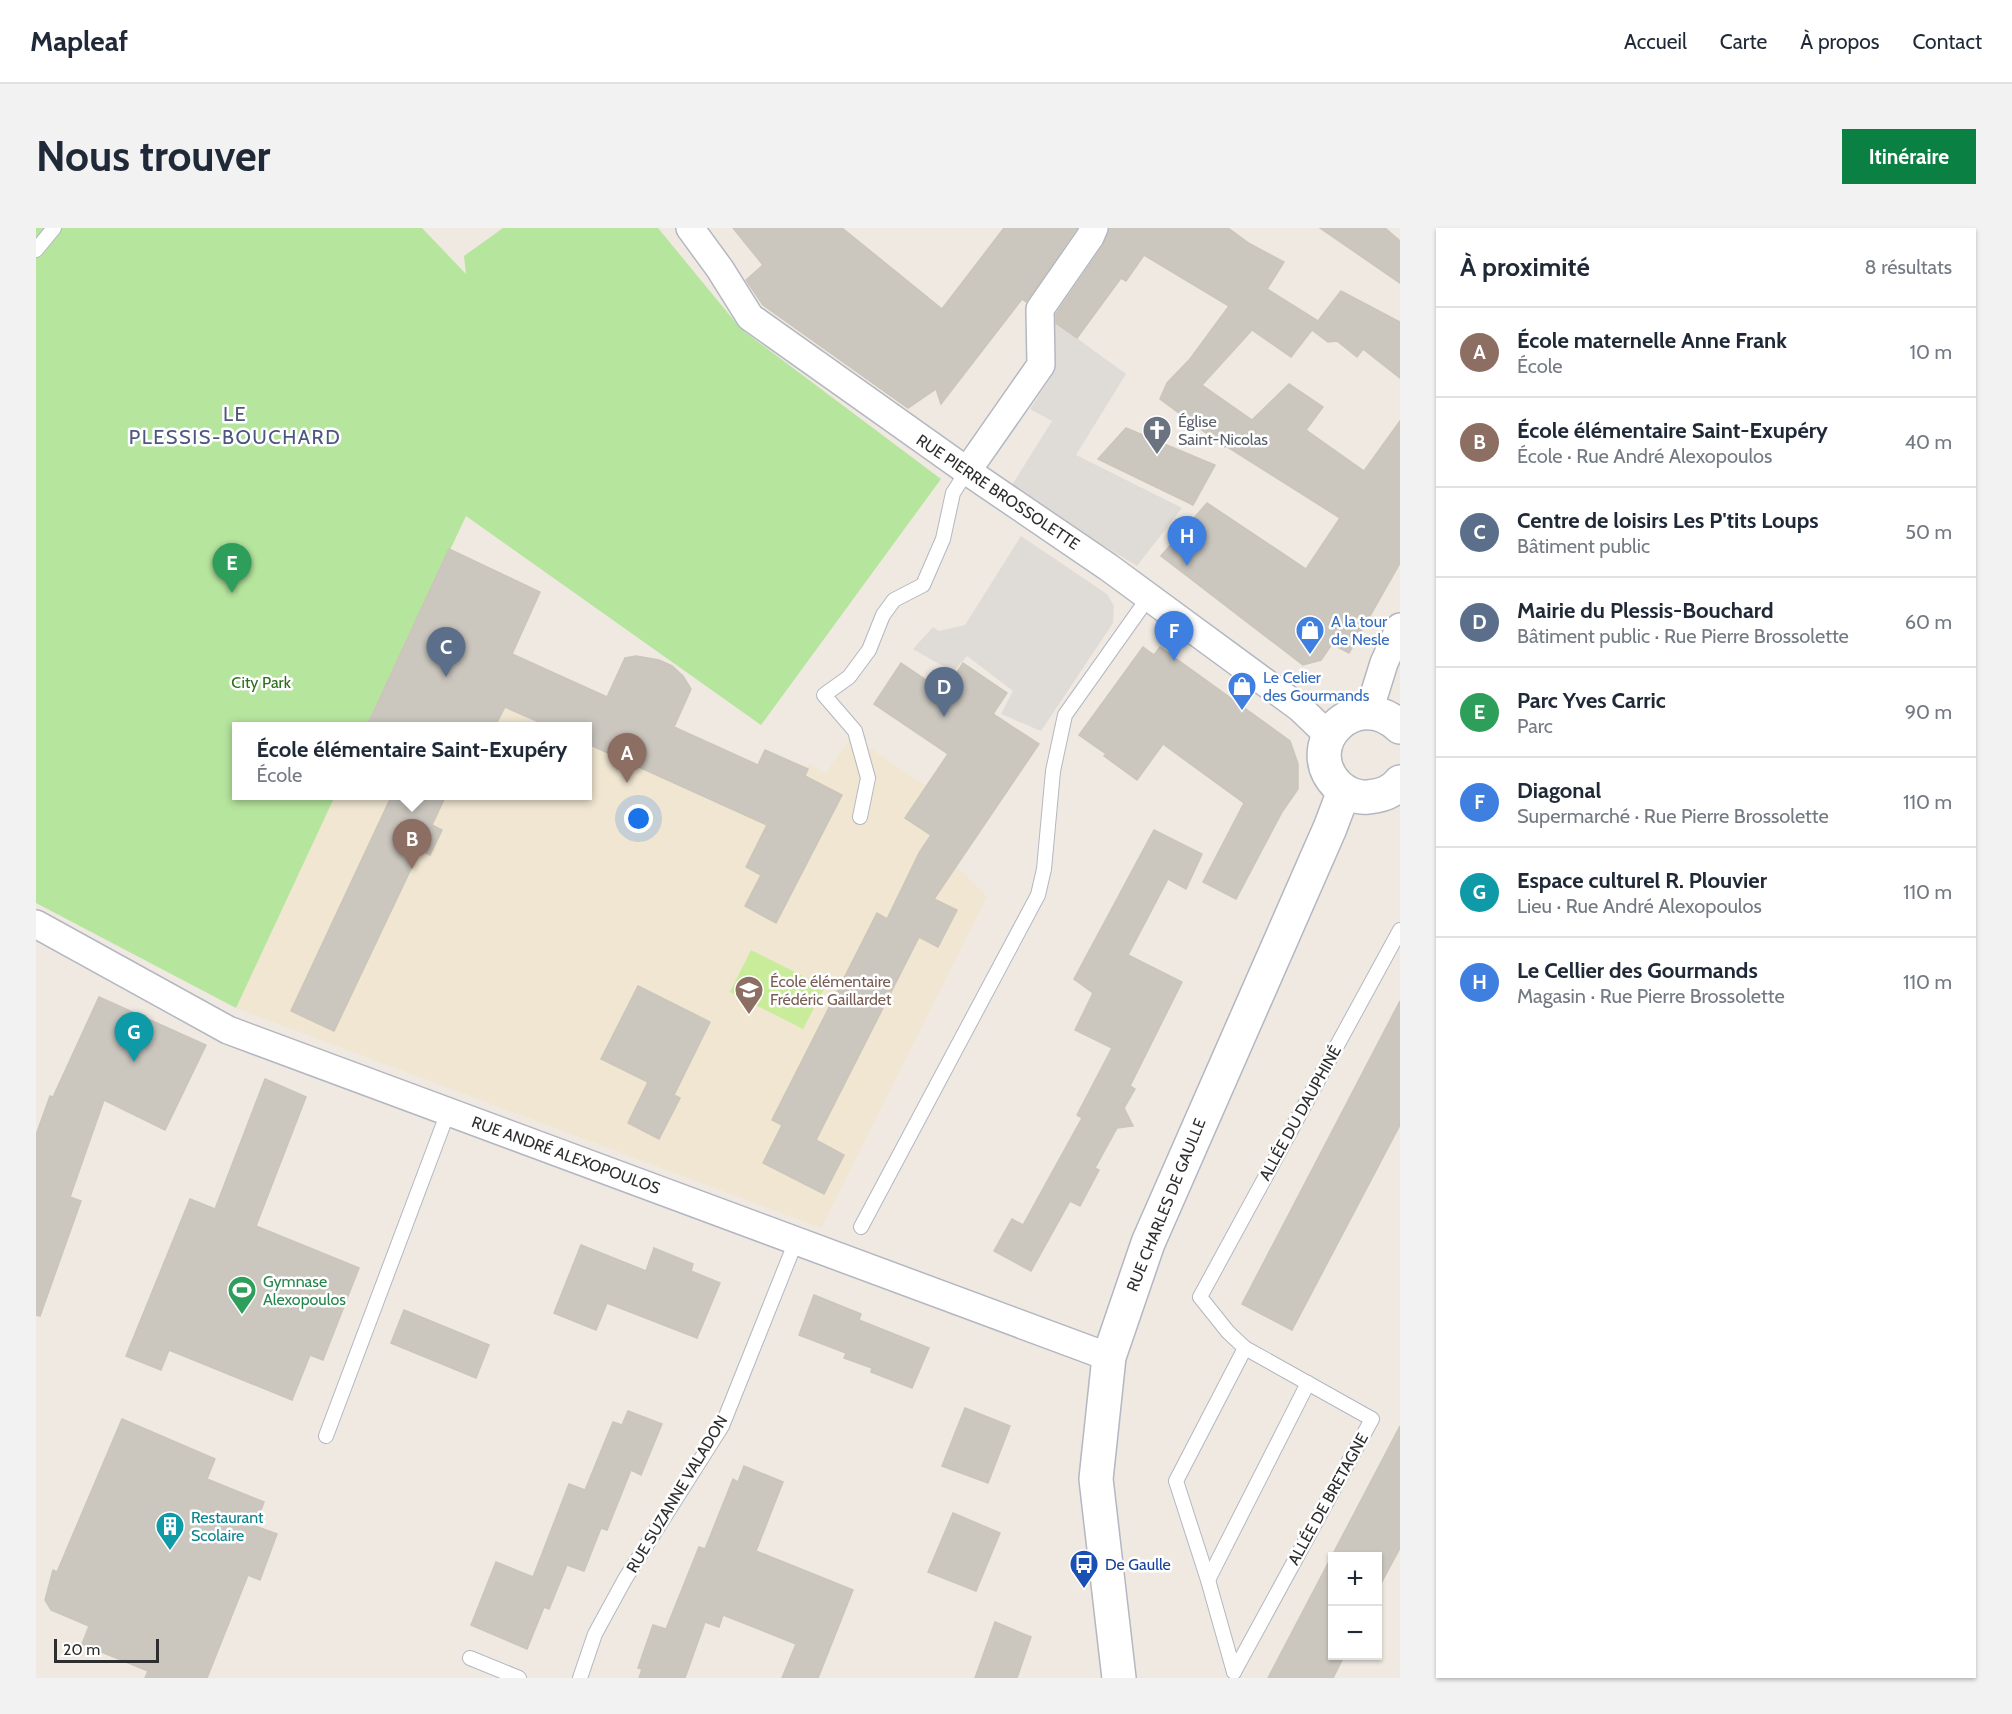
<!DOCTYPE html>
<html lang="fr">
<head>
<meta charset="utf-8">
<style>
	:root { --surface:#fff; --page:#f2f2f3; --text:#1f2937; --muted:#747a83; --line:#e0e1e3; --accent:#0b8043 }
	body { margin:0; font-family:Cabin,sans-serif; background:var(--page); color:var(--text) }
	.controls { position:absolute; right:18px; bottom:18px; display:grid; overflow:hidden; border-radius:0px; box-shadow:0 2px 4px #0004 }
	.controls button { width:54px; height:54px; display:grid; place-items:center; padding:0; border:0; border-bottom:2px solid var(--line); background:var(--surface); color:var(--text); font:30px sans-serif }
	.scale { position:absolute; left:18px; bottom:15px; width:105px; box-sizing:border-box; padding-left:6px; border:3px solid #2e2e2e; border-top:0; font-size:16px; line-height:21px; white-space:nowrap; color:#2e2e2e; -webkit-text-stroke:4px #fff; paint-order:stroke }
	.you { position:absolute; left:603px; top:591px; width:21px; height:21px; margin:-15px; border:4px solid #fff; border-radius:50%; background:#1a73e8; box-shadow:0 0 0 9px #1a73e833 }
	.badge { display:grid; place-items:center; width:39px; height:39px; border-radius:50%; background:var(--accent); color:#fff; font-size:20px; font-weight:700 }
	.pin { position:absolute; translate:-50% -50px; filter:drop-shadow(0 2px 3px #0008) }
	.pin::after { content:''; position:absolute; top:32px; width:21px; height:18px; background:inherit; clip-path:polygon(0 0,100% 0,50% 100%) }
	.popup { position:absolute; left:196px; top:494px; width:360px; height:78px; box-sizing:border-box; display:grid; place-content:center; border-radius:0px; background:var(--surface); filter:drop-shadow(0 2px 4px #0005); font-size:20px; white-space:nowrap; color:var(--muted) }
	.popup b { font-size:22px; color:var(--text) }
	.popup::after { content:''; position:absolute; left:50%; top:100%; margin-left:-12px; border:12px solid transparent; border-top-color:var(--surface) }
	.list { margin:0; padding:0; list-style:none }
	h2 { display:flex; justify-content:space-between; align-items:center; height:78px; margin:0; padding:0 24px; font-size:26px }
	h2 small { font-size:20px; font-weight:400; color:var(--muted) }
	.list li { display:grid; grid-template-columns:39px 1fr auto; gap:18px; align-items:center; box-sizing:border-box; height:90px; padding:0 24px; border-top:2px solid var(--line) }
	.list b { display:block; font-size:22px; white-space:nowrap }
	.list p { margin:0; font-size:20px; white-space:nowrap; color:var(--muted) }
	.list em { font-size:20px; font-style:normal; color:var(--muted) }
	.map { position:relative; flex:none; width:1364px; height:1450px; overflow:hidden; border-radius:0px }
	header { display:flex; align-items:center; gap:36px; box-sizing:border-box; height:84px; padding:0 30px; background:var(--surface); border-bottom:2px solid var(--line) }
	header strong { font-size:28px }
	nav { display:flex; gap:33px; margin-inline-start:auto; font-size:21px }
	.intro { display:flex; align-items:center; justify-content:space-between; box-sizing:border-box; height:144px; padding:0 36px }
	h1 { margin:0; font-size:42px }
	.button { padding:15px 27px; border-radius:0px; background:var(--accent); color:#fff; font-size:21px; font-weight:700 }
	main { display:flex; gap:36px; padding:0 36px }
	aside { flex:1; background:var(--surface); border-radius:0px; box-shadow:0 2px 4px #0004 }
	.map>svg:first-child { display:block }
	.education { fill:#f0e6d1 }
	.green { fill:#b6e59e }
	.pitch { fill:#c9ec9a }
	.plaza { fill:#dfdcd8 }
	.building { fill:#cbc7bf; stroke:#cbc5ba; stroke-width:1.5 }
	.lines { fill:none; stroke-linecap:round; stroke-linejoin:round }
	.lane-casing { stroke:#b4b7c1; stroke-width:16 }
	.street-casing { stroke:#b4b7c1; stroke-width:30 }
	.secondary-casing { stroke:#b4b7c1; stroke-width:36 }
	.lane { stroke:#fff; stroke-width:14 }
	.street { stroke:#fff; stroke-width:27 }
	.secondary { stroke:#fff; stroke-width:33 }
	.labels { text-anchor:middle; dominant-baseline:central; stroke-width:5; stroke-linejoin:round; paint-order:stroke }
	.worship-label { font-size:16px; fill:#5b616d; stroke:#fff; text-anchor:start }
	.street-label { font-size:16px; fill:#2e2e2e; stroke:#fff }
	.shop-label { font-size:16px; fill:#366cbe; stroke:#fff; text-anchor:start }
	.park-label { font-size:16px; fill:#2c6e1b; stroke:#fff }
	.education-label { font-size:16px; fill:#785e54; stroke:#fff; text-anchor:start }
	.leisure-label { font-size:16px; fill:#27864d; stroke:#fff; text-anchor:start }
	.culture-label { font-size:16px; fill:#0d838f; stroke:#fff; text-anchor:start }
	.transit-label { font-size:16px; fill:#164399; stroke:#fff; text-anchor:start }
	.quarter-label { font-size:20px; letter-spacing:1.5px; fill:#4d5680; stroke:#fff }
</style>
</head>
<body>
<header>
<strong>Mapleaf</strong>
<nav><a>Accueil</a><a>Carte</a><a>À propos</a><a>Contact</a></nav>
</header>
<div class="intro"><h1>Nous trouver</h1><a class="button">Itinéraire</a></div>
<main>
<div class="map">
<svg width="1364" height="1450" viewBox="0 0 1364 1450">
	<rect width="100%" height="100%" fill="#efe9e1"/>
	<!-- education -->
	<polygon class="education" points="476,426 722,537 729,522 771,541 773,535 789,546 820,502 832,510 828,516 890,558 869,590 895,607 891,612 898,617 895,621 920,638 951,669 785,1000 200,780 299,568 552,568 552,498 443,498"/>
	<!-- green -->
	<polygon class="green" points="0,0 386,0 430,46 428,28 467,0 622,0 705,101 905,251 725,497 430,288 331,498 200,498 200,568 299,568 200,780 0,675"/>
	<!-- pitch -->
	<polygon class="pitch" points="715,722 789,759 767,801 694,764"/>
	<!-- plaza -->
	<g class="plaza">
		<polygon points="1012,89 1090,146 1040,227 1146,280 1101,338 974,260 1016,193 994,181 1015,149"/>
		<polygon points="985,308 1071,366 1078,378 1077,395 1005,503 965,486 977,463 931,428 917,444 877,421 897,399 903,403 929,397"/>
	</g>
	<!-- building -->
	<g class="building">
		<polygon points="697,0 806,0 906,81 968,0 1041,0 990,74 986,71 905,176 900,161 872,180 727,77 710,52 727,37"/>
		<polygon points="1073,0 1192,0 1214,16 1248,34 1231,61 1282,93 1305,63 1364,94 1364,150 1327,121 1321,129 1301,113 1292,114 1276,102 1255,129 1216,102 1166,157 1216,192 1253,156 1287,179 1270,202 1328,243 1364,193 1364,335 1313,425 1296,416 1285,432 1267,437 1125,328 1171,275 1270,341 1304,290 1190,218 1189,219 1124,171 1131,155 1154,131 1193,78 1108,27 1090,53 1085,50 1041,110 1020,95 1020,86 1067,18"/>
		<polygon points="1284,0 1349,0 1364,13 1364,55"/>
		<polygon points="1090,200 1179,237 1157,277 1062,231"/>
		<polygon points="413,321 504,364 476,426 571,469 589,430 600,428 623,432 636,438 647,448 655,461 638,499 722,537 729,522 772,541 769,548 806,567 740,695 709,678 725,647 710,639 731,597 552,516 552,498 512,498 469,479 459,498 331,498"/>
		<polygon points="1107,419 1118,427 1124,419 1254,513 1262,536 1262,561 1246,584 1200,671 1167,654 1208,575 1127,516 1101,552 1068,528 1070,526 1043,507"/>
		<polygon points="865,435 908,464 927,435 971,465 957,486 1003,516 898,671 921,682 902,719 883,709 780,912 808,927 788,966 727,935 746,897 736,892 841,685 851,691 883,625 895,607 869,590 912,526 838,476"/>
		<polygon points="356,567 410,567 396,597 406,602 394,627 384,622 298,803 255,783"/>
		<polygon points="1118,602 1166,626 1150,661 1132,651 1092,727 1146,754 1094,858 1099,861 1088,880 1097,898 1081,900 1059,940 1063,942 1044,978 1034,973 995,1043 958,1023 976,991 987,997 1046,890 1041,887 1076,820 1039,802 1057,765 1038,751"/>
		<polygon points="602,758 674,794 638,867 644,870 623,911 592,895 612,854 565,831"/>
		<polygon points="63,769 170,817 129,902 68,872 34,969 45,973 4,1088 0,1087 0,907 14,868 17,869"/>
		<polygon points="1364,773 1364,897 1256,1102 1206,1076"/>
		<polygon points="229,851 270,869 220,998 323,1040 287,1132 274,1127 256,1172 133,1122 125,1142 90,1128 154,971 179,981"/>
		<polygon points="545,1017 610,1043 618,1020 657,1036 655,1043 684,1055 661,1110 571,1075 560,1102 518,1085"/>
		<polygon points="778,1067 825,1086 823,1092 893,1120 876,1160 835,1144 836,1140 808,1130 810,1125 763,1107"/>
		<polygon points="368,1082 453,1117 440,1150 355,1115"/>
		<polygon points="929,1180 974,1198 952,1255 906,1238"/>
		<polygon points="592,1183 626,1196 605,1247 595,1242 571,1302 565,1300 548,1343 531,1337 513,1381 508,1379 491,1421 435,1397 460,1334 497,1349 533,1256 549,1262 577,1194 586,1197"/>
		<polygon points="86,1191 179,1231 171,1251 228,1274 219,1298 241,1306 224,1352 212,1347 171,1450 109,1450 112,1443 46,1416 53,1398 15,1382 9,1372 17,1342 21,1344"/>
		<polygon points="1364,1198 1364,1320 1341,1363 1341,1329 1296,1329 1296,1428 1308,1428 1297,1450 1232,1450"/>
		<polygon points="708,1238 747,1254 720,1323 817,1362 782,1450 746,1450 760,1416 687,1387 683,1399 669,1394 649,1450 603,1450 606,1441 602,1440 617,1397 630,1401 663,1319 669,1321 697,1251 702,1254"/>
		<polygon points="917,1285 964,1305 940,1363 892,1344"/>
		<polygon points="959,1394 995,1409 981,1450 939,1450"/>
	</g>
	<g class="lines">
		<!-- lane casing -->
		<g class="lane-casing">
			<g id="lane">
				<polyline points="0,22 18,0"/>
				<polyline points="824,589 832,550 819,503 788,467 813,449 833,422 847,387 858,372 887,357 907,311 917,265 931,243"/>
				<polyline points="825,999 1002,667 1008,641 1017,543 1029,487 1112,370"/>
				<polyline points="290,1208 412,884"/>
				<polyline points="1172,1352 1272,1155"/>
				<polyline points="434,1430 483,1450"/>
				<polyline points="1198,1444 1336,1191 1209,1120 1192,1104 1164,1069 1364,702"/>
				<polyline points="1198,1444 1172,1352 1140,1253 1209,1120"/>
				<polyline points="544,1450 559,1406 589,1351 686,1198 760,1013"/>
			</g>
		</g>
		<!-- street casing -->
		<g class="street-casing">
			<g id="street">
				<polyline points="654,0 684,41 714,89 931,243 1072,339 1264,480 1292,507"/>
				<polyline points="931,243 1005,137 1004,81 1054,9 1058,0"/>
				<polyline points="1333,483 1348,435 1364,399"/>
				<polyline points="0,696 192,802 1073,1129"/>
			</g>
		</g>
		<!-- secondary casing -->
		<g class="secondary-casing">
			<g id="secondary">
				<path d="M 1364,499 C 1320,457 1261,517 1302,558 C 1310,565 1321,570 1332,569 C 1344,568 1356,565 1364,554"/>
				<polyline points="1083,1450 1060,1251 1073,1129 1112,1015 1294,600 1308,563"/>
			</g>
		</g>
		<!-- lane -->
		<use href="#lane" class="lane"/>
		<!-- street -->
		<use href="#street" class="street"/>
		<!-- secondary -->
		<use href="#secondary" class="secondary"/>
	</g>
	<!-- icons -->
	<defs>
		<g id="church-pin" transform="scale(1.5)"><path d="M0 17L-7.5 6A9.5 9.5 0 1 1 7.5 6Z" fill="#6b7280" stroke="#fff"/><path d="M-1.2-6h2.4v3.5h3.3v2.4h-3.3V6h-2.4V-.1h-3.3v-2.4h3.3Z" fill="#fff"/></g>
		<g id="shop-pin" transform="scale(1.5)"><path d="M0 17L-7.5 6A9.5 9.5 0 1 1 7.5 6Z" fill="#3f7fe0" stroke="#fff"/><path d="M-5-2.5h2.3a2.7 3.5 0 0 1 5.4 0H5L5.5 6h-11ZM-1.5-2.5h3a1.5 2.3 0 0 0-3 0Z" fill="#fff"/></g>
		<g id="school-pin" transform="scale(1.5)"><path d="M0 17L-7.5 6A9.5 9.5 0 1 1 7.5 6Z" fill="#8d6e63" stroke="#fff"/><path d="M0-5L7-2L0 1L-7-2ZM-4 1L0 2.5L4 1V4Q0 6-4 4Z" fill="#fff"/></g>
		<g id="stadium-pin" transform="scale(1.5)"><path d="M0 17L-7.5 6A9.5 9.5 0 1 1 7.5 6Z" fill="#2e9e5b" stroke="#fff"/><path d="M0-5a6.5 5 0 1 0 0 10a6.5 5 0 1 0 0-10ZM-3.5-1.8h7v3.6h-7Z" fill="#fff"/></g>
		<g id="building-pin" transform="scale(1.5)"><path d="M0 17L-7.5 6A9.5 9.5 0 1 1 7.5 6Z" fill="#0f9aa8" stroke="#fff"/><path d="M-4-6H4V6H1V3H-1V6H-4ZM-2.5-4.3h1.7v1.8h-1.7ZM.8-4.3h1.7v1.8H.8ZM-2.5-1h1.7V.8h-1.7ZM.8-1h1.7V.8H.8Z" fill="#fff"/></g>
		<g id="bus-pin" transform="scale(1.5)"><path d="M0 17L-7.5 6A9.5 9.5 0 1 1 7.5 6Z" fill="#1a4fb4" stroke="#fff"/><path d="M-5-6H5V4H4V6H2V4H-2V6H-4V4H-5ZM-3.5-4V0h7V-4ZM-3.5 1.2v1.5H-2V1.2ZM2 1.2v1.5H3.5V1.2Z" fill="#fff"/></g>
	</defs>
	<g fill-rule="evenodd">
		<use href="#church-pin" x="1121" y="202"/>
		<use href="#shop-pin" x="1274" y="402"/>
		<use href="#shop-pin" x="1206" y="458"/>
		<use href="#school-pin" x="713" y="762"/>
		<use href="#stadium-pin" x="206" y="1062"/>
		<use href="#building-pin" x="134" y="1298"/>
		<use href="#bus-pin" x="1048" y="1336"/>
	</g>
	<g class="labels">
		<!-- worship labels -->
		<g class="worship-label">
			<text x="1142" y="193">Église<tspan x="1142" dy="18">Saint-Nicolas</tspan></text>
		</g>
		<!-- street labels -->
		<g class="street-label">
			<text transform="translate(962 264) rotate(34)">RUE PIERRE BROSSOLETTE</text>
			<text transform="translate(1264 885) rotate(-61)">ALLÉE DU DAUPHINÉ</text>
			<text transform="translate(530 927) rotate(20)">RUE ANDRÉ ALEXOPOULOS</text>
			<text transform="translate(1130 977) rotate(-68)">RUE CHARLES DE GAULLE</text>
			<text transform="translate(641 1266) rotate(-59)">RUE SUZANNE VALADON</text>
			<text transform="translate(1292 1271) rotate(-61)">ALLÉE DE BRETAGNE</text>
		</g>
		<!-- shop labels -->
		<g class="shop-label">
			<text x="1295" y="393">A la tour<tspan x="1295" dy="18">de Nesle</tspan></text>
			<text x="1227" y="449">Le Celier<tspan x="1227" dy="18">des Gourmands</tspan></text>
		</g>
		<!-- park labels -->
		<g class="park-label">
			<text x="225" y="454">City Park</text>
		</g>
		<!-- education labels -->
		<g class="education-label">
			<text x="734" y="753">École élémentaire<tspan x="734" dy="18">Frédéric Gaillardet</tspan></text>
		</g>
		<!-- leisure labels -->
		<g class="leisure-label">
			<text x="227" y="1053">Gymnase<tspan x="227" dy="18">Alexopoulos</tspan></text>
		</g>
		<!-- culture labels -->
		<g class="culture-label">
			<text x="155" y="1289">Restaurant<tspan x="155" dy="18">Scolaire</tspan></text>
		</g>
		<!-- transit labels -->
		<g class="transit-label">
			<text x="1069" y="1336">De Gaulle</text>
		</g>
		<!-- quarter labels -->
		<g class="quarter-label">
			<text x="199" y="186">LE<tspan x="199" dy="23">PLESSIS-BOUCHARD</tspan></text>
		</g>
	</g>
</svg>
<div class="controls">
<button>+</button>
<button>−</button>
</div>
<div class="scale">20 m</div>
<div class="you"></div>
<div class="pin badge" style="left:591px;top:555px;background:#8d6e63">A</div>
<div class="pin badge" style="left:376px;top:641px;background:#8d6e63">B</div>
<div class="popup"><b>École élémentaire Saint-Exupéry</b>École</div>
<div class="pin badge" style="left:410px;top:449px;background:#5c6f8a">C</div>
<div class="pin badge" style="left:908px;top:489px;background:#5c6f8a">D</div>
<div class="pin badge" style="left:196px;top:365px;background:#2e9e5b">E</div>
<div class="pin badge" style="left:1138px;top:433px;background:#3f7fe0">F</div>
<div class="pin badge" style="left:98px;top:834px;background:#0f9aa8">G</div>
<div class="pin badge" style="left:1151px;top:338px;background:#3f7fe0">H</div>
</div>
<aside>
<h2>À proximité<small>8 résultats</small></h2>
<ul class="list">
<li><span class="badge" style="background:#8d6e63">A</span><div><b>École maternelle Anne Frank</b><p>École</p></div><em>10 m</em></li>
<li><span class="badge" style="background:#8d6e63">B</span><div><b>École élémentaire Saint-Exupéry</b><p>École · Rue André Alexopoulos</p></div><em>40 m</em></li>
<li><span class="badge" style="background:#5c6f8a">C</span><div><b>Centre de loisirs Les P'tits Loups</b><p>Bâtiment public</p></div><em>50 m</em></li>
<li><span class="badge" style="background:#5c6f8a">D</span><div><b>Mairie du Plessis-Bouchard</b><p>Bâtiment public · Rue Pierre Brossolette</p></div><em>60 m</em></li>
<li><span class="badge" style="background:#2e9e5b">E</span><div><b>Parc Yves Carric</b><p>Parc</p></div><em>90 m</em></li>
<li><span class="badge" style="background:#3f7fe0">F</span><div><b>Diagonal</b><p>Supermarché · Rue Pierre Brossolette</p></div><em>110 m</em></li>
<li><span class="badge" style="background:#0f9aa8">G</span><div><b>Espace culturel R. Plouvier</b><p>Lieu · Rue André Alexopoulos</p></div><em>110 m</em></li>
<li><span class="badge" style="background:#3f7fe0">H</span><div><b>Le Cellier des Gourmands</b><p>Magasin · Rue Pierre Brossolette</p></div><em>110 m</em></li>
</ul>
</aside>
</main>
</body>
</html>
